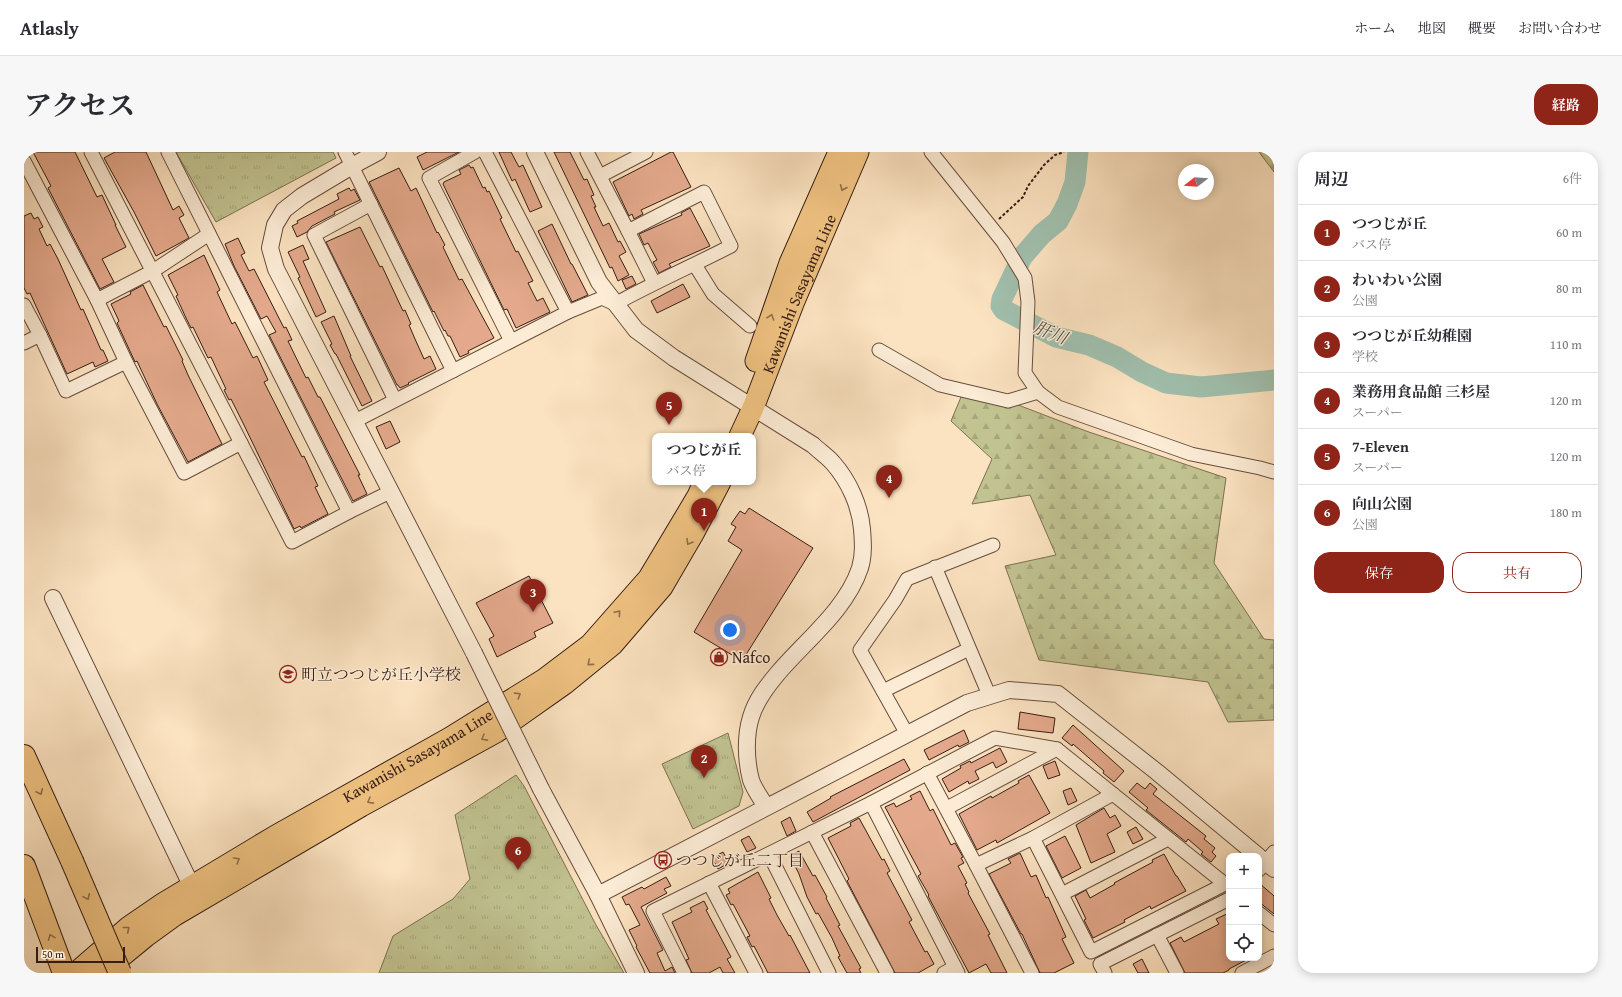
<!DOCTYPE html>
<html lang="ja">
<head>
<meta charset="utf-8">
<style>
	:root { --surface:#fff; --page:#f7f7f7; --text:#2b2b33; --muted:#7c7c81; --line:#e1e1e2; --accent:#8f2418 }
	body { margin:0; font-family:"Gentium Book Plus","Noto Serif JP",serif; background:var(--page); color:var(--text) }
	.controls { position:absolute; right:12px; bottom:12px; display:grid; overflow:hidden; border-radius:8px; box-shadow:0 2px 10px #0003 }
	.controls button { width:36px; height:36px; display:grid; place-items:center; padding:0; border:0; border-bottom:1px solid var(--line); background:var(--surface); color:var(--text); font:20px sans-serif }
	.compass { position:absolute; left:1154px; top:12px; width:36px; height:36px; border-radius:50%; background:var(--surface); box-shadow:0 2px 10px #0003; rotate:253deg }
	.scale { position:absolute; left:12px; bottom:10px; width:89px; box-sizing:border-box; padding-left:4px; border:2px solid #361d13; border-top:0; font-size:11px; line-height:14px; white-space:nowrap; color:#361d13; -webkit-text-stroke:3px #fcecd6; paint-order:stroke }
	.you { position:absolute; left:706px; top:478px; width:14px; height:14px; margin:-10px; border:3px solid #fff; border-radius:50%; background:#1a73e8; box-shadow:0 0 0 6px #1a73e833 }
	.badge { display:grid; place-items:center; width:26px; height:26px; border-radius:50%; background:var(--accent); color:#fff; font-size:13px; font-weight:700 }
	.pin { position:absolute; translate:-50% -33px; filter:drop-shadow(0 1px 2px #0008) }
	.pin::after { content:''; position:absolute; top:21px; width:14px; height:12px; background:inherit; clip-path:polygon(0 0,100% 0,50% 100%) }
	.popup { position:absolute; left:628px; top:281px; width:104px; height:52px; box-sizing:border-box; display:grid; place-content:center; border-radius:8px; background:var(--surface); filter:drop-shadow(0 1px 3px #0005); font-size:13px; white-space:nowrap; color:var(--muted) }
	.popup b { font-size:15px; color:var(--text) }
	.popup::after { content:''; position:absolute; left:50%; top:100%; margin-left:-8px; border:8px solid transparent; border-top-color:var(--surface) }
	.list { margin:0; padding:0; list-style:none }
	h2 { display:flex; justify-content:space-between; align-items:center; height:52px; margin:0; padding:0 16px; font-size:17px }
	h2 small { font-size:13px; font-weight:400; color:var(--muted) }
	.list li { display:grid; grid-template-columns:26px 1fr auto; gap:12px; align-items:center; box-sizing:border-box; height:56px; padding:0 16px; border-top:1px solid var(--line) }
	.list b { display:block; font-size:15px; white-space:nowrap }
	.list p { margin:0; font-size:13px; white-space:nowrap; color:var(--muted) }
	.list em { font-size:13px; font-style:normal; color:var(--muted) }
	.actions { display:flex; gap:8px; padding:12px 16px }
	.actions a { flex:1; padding:9px 0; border:1px solid var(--accent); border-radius:16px; text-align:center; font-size:14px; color:var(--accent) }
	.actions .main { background:var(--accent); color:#fff }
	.icon { flex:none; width:22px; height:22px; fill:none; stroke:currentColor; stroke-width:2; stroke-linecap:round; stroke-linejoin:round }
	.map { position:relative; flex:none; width:1250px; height:821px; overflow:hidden; border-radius:16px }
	header { display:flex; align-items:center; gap:24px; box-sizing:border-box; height:56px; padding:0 20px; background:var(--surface); border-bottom:1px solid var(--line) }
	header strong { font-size:19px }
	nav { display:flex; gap:22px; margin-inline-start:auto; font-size:14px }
	.intro { display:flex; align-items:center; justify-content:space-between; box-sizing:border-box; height:96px; padding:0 24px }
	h1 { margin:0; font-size:28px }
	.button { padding:10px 18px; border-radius:16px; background:var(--accent); color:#fff; font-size:14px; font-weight:700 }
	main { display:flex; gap:24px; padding:0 24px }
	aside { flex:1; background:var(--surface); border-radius:16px; box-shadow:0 2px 10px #0003 }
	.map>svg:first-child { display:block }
	.grass { fill:url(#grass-tufts); stroke:#7c7052 }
	.forest { fill:url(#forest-firs); stroke:#7c7052 }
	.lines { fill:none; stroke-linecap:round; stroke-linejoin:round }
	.river { stroke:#a0bfad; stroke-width:21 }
	.building { fill:#e4a98c; stroke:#361d13 }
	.minor-casing { stroke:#674e3e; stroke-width:15 }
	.tertiary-casing { stroke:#674e3e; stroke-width:18 }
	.primary-casing { stroke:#361d13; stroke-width:23 }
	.motorway-casing { stroke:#361d13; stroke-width:24 }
	.path { stroke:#361d13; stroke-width:2; stroke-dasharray:3 2; stroke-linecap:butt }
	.minor { stroke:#fcecd6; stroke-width:13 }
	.tertiary { stroke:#fcecd6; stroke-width:16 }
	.primary { stroke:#eec180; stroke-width:21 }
	.motorway { stroke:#eec180; stroke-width:22 }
	.tertiary-bridge-casing { stroke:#674e3e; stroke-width:18; stroke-linecap:butt }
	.motorway-bridge-casing { stroke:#361d13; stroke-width:24; stroke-linecap:butt }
	.tertiary-bridge { stroke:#fcecd6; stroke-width:16 }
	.motorway-bridge { stroke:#eec180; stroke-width:22 }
	.oneway { stroke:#926f4a }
	.labels { text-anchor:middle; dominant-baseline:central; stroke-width:3; stroke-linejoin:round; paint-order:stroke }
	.street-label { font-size:16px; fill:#361d13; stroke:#fcecd6 }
	.poi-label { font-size:16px; fill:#361d13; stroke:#fcecd6; text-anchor:start }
	.water-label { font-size:17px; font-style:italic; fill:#564e41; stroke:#fcecd6 }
</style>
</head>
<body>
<header>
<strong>Atlasly</strong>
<nav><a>ホーム</a><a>地図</a><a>概要</a><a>お問い合わせ</a></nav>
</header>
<div class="intro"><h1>アクセス</h1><a class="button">経路</a></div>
<main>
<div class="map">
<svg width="1250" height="821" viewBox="0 0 1250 821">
	<defs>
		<pattern id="grass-tufts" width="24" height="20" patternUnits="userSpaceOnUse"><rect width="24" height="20" fill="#c1c391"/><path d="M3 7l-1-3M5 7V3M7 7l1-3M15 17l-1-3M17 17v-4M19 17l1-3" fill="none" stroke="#a6a77c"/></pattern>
		<pattern id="forest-firs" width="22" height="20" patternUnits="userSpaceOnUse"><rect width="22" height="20" fill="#c1c391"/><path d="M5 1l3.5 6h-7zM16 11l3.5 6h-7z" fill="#a6a77c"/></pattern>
	</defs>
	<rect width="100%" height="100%" fill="#fbe2c0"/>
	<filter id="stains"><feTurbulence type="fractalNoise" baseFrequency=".005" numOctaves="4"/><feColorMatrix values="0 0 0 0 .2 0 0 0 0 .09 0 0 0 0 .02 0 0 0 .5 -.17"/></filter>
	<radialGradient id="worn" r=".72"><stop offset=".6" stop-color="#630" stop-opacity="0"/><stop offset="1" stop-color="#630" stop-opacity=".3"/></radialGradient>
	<!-- grass -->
	<g class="grass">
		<polygon points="152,0 309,0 312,6 192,70"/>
		<polygon points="704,581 719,640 715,654 669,677 638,612"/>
		<polygon points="492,623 500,634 572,773 600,821 355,821 369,784 429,747 446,727 431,663"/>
	</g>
	<!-- forest -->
	<g class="forest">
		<polygon points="1235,0 1250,0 1250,20"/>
		<polygon points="942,233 1062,279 1202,326 1190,411 1240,487 1250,488 1250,568 1204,570 1184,530 1015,508 981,414 1032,403 1006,343 948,352 968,307 927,269"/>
	</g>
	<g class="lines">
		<!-- river -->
		<polyline class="river" points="1054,0 1051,30 1043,52 1034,69 1018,82 998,105 978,147 977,154 980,158 1032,185 1065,193 1093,205 1118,220 1142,231 1177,235 1250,228"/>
	</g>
	<!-- building -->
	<g class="building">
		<polygon points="9,0 51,0 73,45 78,43 92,73 91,73 102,95 78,107 90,130 76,137 24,36 27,34"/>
		<polygon points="91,0 122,0 149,58 155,54 160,63 155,66 165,86 132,104 110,60 80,6"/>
		<polygon points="403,0 435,0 399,18 393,5"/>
		<polygon points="475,0 487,0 495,15 499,13 518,55 506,60 491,27 488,29"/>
		<polygon points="530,0 546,0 560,28 563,27 570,43 567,44 572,55 570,55 579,74 585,71 594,90 596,89 602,100 595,104 605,123 594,129 588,115 586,116"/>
		<polygon points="647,0 649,0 667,35 617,58 619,62 610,67 608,62 605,64 589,30"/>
		<polygon points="445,13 447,16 449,15 459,36 461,35 463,40 465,39 478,66 476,67 492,100 494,99 509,129 504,131 513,149 519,146 526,160 492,176 483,157 480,158 419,32 420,30 437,22 435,18"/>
		<polygon points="375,16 387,39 392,36 413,81 414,80 421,93 419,95 435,128 438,127 470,186 444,199 445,201 436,205 426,184 424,184 421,178 420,179 410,159 409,160 345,30"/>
		<polygon points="325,36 327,39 330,37 336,48 310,60 311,62 288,74 283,80 273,85 268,74 274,71 273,69 315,47 313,42"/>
		<polygon points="666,56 686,94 645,112 647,115 635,121 629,110 633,108 624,91 620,93 615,82 658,63 657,61"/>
		<polygon points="7,61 10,67 14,65 19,75 15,77 23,94 26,92 34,107 57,158 59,157 77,198 79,198 84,209 71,215 69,210 43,222 6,141 3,142 0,136 0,64"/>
		<polygon points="528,72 547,112 548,112 564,143 548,150 514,79"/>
		<polygon points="336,75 356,115 358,114 379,159 381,158 387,172 385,173 391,187 400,207 406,204 412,217 384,231 385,232 376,236 374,233 373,233 302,90"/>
		<polygon points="214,86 221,101 217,103 225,119 230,117 260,176 262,175 268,188 264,189 282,226 284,225 294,245 296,245 336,323 334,323 343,342 329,349 245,183 252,180 243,164 237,167 210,114 201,92"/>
		<polygon points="279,93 285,107 279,109 302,160 292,165 274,126 276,125 264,100"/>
		<polygon points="180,103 196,138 193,140 208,172 211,170 229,206 233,204 244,228 240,230 278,305 280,304 294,334 291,335 304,362 277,376 276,374 270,377 220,273 207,247 205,248 200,238 202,237 187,205 184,206 169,175 167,176 162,166 152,144 154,143 144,123"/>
		<polygon points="608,124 612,132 602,137 598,128"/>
		<polygon points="659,132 666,145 633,161 627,149"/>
		<polygon points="119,133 140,175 142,174 159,208 158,209 164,223 198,292 164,310 133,252 113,209 111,210 93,171 95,169 87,152 107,142 106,140"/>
		<polygon points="310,164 327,204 326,204 348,249 338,254 312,202 311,202 306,193 308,192 297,170"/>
		<polygon points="366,269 376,290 362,297 352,275"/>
		<polygon points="725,356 789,396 718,509 670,480 718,398 704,389 712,375 707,372 716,359 721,362"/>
		<polygon points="505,424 529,471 510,480 512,485 473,505 465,487 470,484 452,451"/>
		<polygon points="996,560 1031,566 1029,581 994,577"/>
		<polygon points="1049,573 1100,619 1090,630 1079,621 1080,619 1049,592 1048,594 1038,586"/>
		<polygon points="940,578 945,590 935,595 934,593 905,608 900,598"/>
		<polygon points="976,596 983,610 972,616 969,610 951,619 955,627 945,632 944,629 925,640 918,627 937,616 936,614 946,609 947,611"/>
		<polygon points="880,607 886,618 789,670 783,660 807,646 806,645"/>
		<polygon points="1031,609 1036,623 1024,627 1019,614"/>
		<polygon points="1005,623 1026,661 973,691 972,688 953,698 935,662 967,644 968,646 995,631 994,629"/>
		<polygon points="1113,631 1121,637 1126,631 1133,637 1129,642 1182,684 1180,687 1191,696 1188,700 1192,704 1187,710 1177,702 1179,700 1164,687 1162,690 1122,658 1124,656 1105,640"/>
		<polygon points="1047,636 1053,649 1044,653 1039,639"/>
		<polygon points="896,639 906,659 909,657 927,693 931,691 939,705 937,706 940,711 934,714 943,731 941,732 945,740 944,741 966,782 964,783 983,821 967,821 962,812 945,821 904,744 905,743 894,724 897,722 861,655 870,651 872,655 888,647 886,644"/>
		<polygon points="1080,656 1086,666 1091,663 1097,674 1083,682 1091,700 1067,711 1052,673"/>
		<polygon points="766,665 772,679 763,684 757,670"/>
		<polygon points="835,666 858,708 860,707 866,719 863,721 888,768 885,770 901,800 903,799 910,812 894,821 871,821 823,729 825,727 804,686 827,674 826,671"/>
		<polygon points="1112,675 1119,687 1109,692 1103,680"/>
		<polygon points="725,684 732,696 723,700 717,688"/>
		<polygon points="1041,684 1057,716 1038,726 1022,694"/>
		<polygon points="775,699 789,724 791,723 803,745 802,746 816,773 814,774 837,816 835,817 837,821 823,821 814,805 816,804 808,786 794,761 792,762 783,745 775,722 766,704"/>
		<polygon points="699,700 705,711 694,717 688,706"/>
		<polygon points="996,701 1007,725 1012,723 1022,746 1024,745 1042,785 1038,787 1050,811 1030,821 1016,821 998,782 997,782 965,722 987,711 984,707"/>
		<polygon points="1140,702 1152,724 1153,724 1162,739 1127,757 1126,754 1100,768 1101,770 1069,786 1060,768 1062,767 1051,744 1062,738 1066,746 1091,732 1090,731 1129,710 1128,708"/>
		<polygon points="734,720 747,746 745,747 753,763 765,784 766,783 786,821 744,821 730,794 728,795 723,785 726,784 709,752 707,753 702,743 706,741 704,737"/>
		<polygon points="642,725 647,734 640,737 643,741 617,755 639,798 633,801 641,819 648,815 651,821 626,821 612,795 613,794 605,778 616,773 605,752 602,753 598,745 618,735 620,737"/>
		<polygon points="1235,731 1250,744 1250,762 1235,750"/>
		<polygon points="680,749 684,757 682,758 707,805 703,807 711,821 699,821 696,815 685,821 668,821 662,808 665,807 648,770 668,760 666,756"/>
		<polygon points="1205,761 1205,806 1226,806 1205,817 1205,818 1199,821 1161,821 1146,791 1157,785 1160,790 1195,772 1192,767"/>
		<polygon points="1118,807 1125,821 1114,821 1109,812"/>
	</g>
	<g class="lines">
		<!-- minor casing -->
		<g class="minor-casing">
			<g id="minor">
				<polyline points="67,0 217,291"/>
				<polyline points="144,0 325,360 366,340"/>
				<polyline points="321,0 429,219"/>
				<polyline points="451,0 405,26 487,189"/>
				<polyline points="461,0 544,160"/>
				<polyline points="907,0 979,90 1001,126 1004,150 1001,221 1014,240 1034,255 1167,302 1236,316 1250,320"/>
				<polyline points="0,9 73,148 102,210"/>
				<polyline points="576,24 622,0"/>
				<polyline points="347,52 290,83 371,248"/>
				<polyline points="604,79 630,131"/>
				<polyline points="671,113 689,142 726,174"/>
				<polyline points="73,148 129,119 185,82"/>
				<polyline points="0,153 16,183"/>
				<polyline points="0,191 16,183 42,239 102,210 160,321 217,291 268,390 325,360"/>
				<polyline points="855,198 916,233 984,249 1014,240"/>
				<path d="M 331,269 L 544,160 L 578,146 L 591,152 C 629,131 668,114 707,94 L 680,40 L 604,79 L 563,0"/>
				<polyline points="911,415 965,543"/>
				<polyline points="859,539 945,497"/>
				<polyline points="883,582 836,498 871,448 883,427 969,393"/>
				<polyline points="903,621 952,713"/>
				<polyline points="847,651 934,821"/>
				<polyline points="923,656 1033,597"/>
				<polyline points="788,680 863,821"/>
				<polyline points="1009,686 1089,642"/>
				<polyline points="745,702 805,821"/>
				<polyline points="1235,718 1250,700"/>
				<polyline points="685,731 732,821"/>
				<polyline points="1038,742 1144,687"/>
				<polyline points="1235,761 1250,773"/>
				<polyline points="1133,783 1153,821"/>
				<polyline points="660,821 629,759 847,651 971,586 1033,597 1201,732 1067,800 1009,686 952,713 1008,821"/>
				<polyline points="920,821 931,815"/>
				<polyline points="1081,821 1076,812 1205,747"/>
				<polyline points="1218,821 1250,804"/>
			</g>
		</g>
		<!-- tertiary casing -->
		<g class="tertiary-casing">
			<g id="tertiary">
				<polyline points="354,0 328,14 278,44 260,58 251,73 246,96 252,117 450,501"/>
				<path d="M 511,0 L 575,130 L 612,178 L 650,206 L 789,293 C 795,299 803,304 809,311 C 825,329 836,354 838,377 C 839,390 840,403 836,416 C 822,458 782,488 754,521 C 743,534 732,548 727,565 C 721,584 722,609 727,628 C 730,637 737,646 742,655"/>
				<polyline points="29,446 168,735"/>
				<polyline points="517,637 574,743 612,821"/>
				<polyline points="1235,705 1250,717"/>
				<polyline points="574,743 943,551 985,538 1034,542 1133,620 1234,704"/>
			</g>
		</g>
		<!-- primary casing -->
		<g class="primary-casing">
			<g id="primary">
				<polyline points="732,209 766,111 815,0"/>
				<path id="s1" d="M 716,284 L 729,256 L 770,149 L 834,0"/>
				<path id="s2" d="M 52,821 L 105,775 L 140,751 L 250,685 L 426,586 L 521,527 L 566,493 L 625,426 L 674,344 L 680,330"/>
				<polyline points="77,821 122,784 151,763 337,654 472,580 540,532 589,492 638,435 670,380 696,330"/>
			</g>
		</g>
		<!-- motorway casing -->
		<g class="motorway-casing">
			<g id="motorway">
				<polyline points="0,604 48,709"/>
				<polyline points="0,714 40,821"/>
			</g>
		</g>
		<!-- path -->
		<polyline class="path" points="975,67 999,45 1004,34 1020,13 1031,3 1040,0"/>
		<!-- minor -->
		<use href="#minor" class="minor"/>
		<!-- tertiary -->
		<use href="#tertiary" class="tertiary"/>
		<!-- primary -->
		<use href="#primary" class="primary"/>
		<!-- motorway -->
		<use href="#motorway" class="motorway"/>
		<!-- tertiary-bridge casing -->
		<g class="tertiary-bridge-casing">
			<polyline id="tertiary-bridge" points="450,501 517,637"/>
		</g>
		<!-- motorway-bridge casing -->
		<g class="motorway-bridge-casing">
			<polyline id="motorway-bridge" points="48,709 96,821"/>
		</g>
		<!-- tertiary-bridge -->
		<use href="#tertiary-bridge" class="tertiary-bridge"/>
		<!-- motorway-bridge -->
		<use href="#motorway-bridge" class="motorway-bridge"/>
	</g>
	<!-- one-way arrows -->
	<defs><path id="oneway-chevron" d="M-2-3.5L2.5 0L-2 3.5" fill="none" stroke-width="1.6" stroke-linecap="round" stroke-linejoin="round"/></defs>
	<g class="oneway">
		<use href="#oneway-chevron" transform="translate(819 36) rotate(113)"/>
		<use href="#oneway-chevron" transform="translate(747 165) rotate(-71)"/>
		<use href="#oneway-chevron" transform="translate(665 390) rotate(121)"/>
		<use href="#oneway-chevron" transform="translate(594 461) rotate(-49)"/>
		<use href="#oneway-chevron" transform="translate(566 511) rotate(140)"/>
		<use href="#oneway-chevron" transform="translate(494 543) rotate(-32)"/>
		<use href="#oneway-chevron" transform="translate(460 586) rotate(151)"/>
		<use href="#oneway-chevron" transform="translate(16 640) rotate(65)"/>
		<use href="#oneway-chevron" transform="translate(346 649) rotate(151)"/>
		<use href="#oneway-chevron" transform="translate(213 708) rotate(-31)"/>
		<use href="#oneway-chevron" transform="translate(63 745) rotate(66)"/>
		<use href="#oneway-chevron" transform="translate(103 777) rotate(-39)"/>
		<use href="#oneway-chevron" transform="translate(27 785) rotate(-111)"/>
	</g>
	<!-- icons -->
	<defs>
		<g id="shop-ring" transform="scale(0.9)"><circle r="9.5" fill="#fcecd6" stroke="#8f2418" stroke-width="1.5"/><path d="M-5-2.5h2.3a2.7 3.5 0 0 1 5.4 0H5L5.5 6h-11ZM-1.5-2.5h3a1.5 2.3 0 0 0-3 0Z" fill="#8f2418"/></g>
		<g id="school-ring" transform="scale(0.9)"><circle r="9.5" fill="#fcecd6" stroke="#8f2418" stroke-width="1.5"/><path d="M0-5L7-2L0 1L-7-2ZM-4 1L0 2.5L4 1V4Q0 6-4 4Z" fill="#8f2418"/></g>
		<g id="bus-ring" transform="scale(0.9)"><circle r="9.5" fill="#fcecd6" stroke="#8f2418" stroke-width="1.5"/><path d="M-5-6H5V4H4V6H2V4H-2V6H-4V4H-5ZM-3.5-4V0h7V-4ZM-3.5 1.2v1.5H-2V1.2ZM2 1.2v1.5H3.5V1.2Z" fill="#8f2418"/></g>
	</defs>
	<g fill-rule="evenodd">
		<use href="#shop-ring" x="695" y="505"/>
		<use href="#school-ring" x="264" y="522"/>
		<use href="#bus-ring" x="639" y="708"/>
	</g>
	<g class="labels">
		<!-- street labels -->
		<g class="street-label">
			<text stroke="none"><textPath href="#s1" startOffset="154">Kawanishi Sasayama Line</textPath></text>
			<text stroke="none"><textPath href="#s2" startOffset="406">Kawanishi Sasayama Line</textPath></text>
		</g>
		<!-- poi labels -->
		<g class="poi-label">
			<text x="708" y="505">Nafco</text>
			<text x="277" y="522">町立つつじが丘小学校</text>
			<text x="652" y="708">つつじが丘二丁目</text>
		</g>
		<!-- water labels -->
		<g class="water-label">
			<text transform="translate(1027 180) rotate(22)">肝川</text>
		</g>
	</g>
	<rect width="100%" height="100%" filter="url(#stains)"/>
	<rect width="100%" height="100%" fill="url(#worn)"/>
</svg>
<div class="controls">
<button>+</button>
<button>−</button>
<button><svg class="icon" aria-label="locate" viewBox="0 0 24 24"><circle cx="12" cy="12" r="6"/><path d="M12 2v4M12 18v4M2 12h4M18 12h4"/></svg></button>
</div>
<svg class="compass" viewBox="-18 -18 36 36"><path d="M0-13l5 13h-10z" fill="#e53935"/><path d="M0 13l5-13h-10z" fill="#7c7c81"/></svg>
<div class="scale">50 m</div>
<div class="you"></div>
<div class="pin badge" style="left:680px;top:379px">1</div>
<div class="popup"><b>つつじが丘</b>バス停</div>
<div class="pin badge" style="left:680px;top:626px">2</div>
<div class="pin badge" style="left:509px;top:460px">3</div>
<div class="pin badge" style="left:865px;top:346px">4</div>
<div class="pin badge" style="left:645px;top:273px">5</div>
<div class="pin badge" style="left:494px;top:718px">6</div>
</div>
<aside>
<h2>周辺<small>6件</small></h2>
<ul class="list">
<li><span class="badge">1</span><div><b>つつじが丘</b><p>バス停</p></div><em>60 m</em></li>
<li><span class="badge">2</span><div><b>わいわい公園</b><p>公園</p></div><em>80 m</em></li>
<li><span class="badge">3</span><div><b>つつじが丘幼稚園</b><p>学校</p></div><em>110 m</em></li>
<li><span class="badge">4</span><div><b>業務用食品館 三杉屋</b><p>スーパー</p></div><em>120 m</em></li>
<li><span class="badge">5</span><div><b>7-Eleven</b><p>スーパー</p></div><em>120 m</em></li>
<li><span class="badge">6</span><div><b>向山公園</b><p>公園</p></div><em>180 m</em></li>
</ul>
<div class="actions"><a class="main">保存</a><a>共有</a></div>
</aside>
</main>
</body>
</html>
